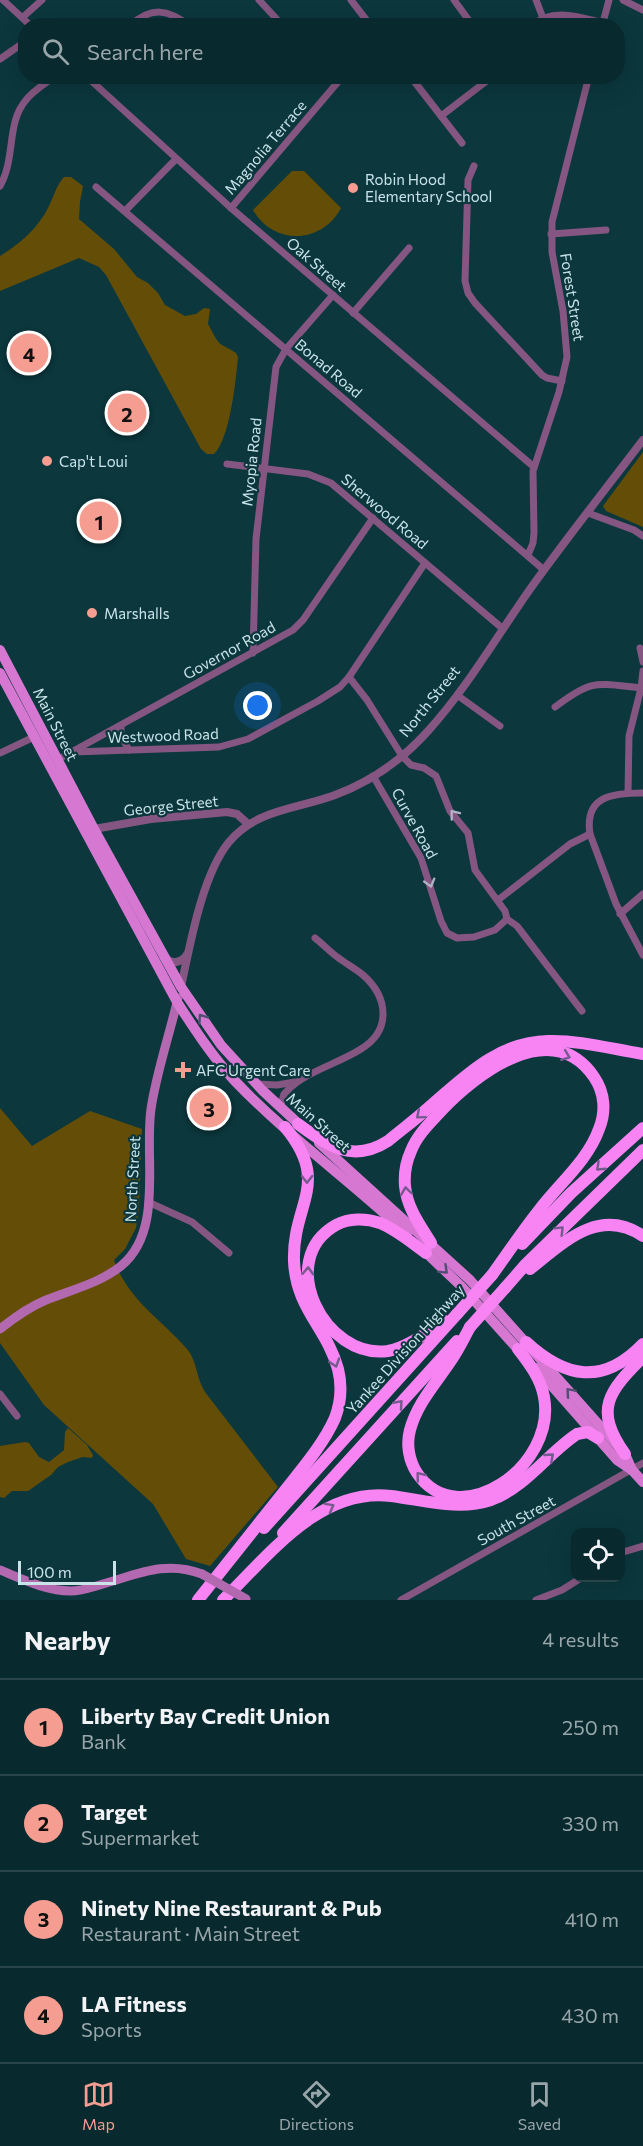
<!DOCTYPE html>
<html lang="en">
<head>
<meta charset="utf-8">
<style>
	:root { --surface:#08292e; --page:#16353a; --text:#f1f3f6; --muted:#98a6aa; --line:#29454a; --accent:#f59d90 }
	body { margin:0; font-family:Commissioner,sans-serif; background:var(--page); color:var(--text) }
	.controls { position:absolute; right:18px; bottom:18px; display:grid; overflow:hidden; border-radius:12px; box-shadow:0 6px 24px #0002 }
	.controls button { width:54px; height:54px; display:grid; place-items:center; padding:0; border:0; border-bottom:2px solid var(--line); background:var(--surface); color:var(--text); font:30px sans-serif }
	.scale { position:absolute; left:18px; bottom:15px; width:98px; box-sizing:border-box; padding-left:6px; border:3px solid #c9e4e9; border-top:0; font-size:16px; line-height:21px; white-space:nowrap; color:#c9e4e9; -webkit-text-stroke:4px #0b373d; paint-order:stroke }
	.you { position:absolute; left:258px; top:706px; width:21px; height:21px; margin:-15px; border:4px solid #fff; border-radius:50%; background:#1a73e8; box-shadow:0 0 0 9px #1a73e833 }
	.badge { display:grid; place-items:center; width:39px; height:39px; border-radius:50%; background:var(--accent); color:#111; font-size:20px; font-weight:700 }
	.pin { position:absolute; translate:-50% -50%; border:3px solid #fff; box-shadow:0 2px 6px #0006 }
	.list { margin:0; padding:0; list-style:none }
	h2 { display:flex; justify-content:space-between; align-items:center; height:78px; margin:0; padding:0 24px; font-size:26px }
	h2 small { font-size:20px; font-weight:400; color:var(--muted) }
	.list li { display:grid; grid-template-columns:39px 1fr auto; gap:18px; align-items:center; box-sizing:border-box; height:96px; padding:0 24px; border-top:2px solid var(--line) }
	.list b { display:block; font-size:22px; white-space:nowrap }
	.list p { margin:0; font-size:20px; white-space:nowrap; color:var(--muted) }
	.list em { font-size:20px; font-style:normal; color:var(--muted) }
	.icon { flex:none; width:33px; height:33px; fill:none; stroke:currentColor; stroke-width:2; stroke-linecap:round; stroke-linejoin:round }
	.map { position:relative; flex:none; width:643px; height:1600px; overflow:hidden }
	.search { position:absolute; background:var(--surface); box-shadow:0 6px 24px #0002; left:18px; right:18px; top:18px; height:66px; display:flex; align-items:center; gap:15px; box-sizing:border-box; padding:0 21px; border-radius:24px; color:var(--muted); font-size:22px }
	.sheet { height:462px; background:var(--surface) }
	nav { display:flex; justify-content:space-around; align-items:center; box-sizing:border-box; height:84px; border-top:2px solid var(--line); background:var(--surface); font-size:16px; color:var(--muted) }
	nav a { display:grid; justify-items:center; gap:3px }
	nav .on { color:var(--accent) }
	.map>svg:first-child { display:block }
	.green { fill:#644e07 }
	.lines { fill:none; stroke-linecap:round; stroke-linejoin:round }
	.minor { stroke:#845681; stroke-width:7 }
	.tertiary { stroke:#845681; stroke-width:8 }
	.secondary { stroke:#b369af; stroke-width:9 }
	.primary { stroke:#d678d2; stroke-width:10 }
	.motorway { stroke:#f784f2; stroke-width:12 }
	.secondary-bridge { stroke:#b369af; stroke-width:9 }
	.motorway-bridge { stroke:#f784f2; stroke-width:12 }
	.oneway { stroke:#b1b2c5 }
	.oneway2 { stroke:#524e71 }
	.oneway3 { stroke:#755a8e }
	.poi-dot { fill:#f59d90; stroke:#0b373d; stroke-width:2 }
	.labels { text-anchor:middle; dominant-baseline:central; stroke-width:4.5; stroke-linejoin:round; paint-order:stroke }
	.street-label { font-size:15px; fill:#c9e4e9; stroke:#0b373d }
	.poi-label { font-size:15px; fill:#c9e4e9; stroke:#0b373d; text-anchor:start }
</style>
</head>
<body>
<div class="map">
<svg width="643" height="1600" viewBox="0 0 643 1600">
	<rect width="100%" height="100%" fill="#0b373d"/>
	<!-- green -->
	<g class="green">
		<path d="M 292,171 L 304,171 L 341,208 C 322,244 274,246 253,210 Z"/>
		<path d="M 64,177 L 71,177 L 83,186 L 80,202 L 79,219 L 114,249 L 137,277 L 148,283 L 158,293 L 165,305 L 185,316 L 196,314 L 204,308 L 210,309 L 208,324 C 212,330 216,342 222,345 C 227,348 232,350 236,353 L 238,357 C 236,379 230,439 214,454 L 207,454 L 201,449 L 106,275 L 99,267 L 79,258 L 0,291 L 0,256 C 20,244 39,227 49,206 C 54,196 56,186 64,177 Z"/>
		<polygon points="643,452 643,527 606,511 603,506"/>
		<path d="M 0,1108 L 32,1146 L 90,1111 L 142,1129 L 139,1208 L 136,1228 L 125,1249 L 114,1260 C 128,1300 161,1319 187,1349 C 197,1360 196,1378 205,1392 L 278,1487 L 210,1566 L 186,1559 L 153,1504 L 44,1405 L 0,1343 Z"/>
		<polygon points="68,1428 87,1445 93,1455 92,1458 83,1457 68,1462 58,1467 51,1475 28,1491 12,1491 4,1498 0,1497 0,1446 25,1442 29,1443 39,1457 49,1462 64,1450 65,1432"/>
	</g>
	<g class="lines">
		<!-- minor -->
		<g class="minor">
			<polyline points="3,0 31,26"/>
			<polyline points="259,0 283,26"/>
			<polyline points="351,0 371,26"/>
			<polyline points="454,0 473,26"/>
			<polyline points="536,0 543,18"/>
			<polyline points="623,0 643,10"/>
			<polyline points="23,17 42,0"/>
			<path d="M 130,26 C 151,6 168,9 190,26"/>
			<path d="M 532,26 C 552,7 579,17 603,23"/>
			<polyline points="602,26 609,0"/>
			<polyline points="0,59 26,41"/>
			<polyline points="86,76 231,208 534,467"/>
			<polyline points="410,76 462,143"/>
			<polyline points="441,116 493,76"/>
			<polyline points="474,166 468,180 465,281 468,293 475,303 542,375 547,378 562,381"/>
			<path d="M 0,186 C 16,158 6,123 26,100 C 34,90 45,84 55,76"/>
			<polyline points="96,187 544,570"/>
			<polyline points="231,208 343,76"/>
			<polyline points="125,211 176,159"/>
			<polyline points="551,234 606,230"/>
			<polyline points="353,313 409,248"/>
			<polyline points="227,464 308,474 331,483 502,628"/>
			<polyline points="588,513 634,530 643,536"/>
			<polyline points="528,555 533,543 534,532 533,471 559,392 567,357 563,311 552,252 552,222 589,76"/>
			<polyline points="640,648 643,662"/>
			<polyline points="253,653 256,539 276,367 286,349 333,295"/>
			<polyline points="349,677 367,700 402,756 411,765 424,768 436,776 450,811 468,833 475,870 505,911 507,919"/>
			<polyline points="641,688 643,671"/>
			<polyline points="457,695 500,726"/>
			<path d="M 555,707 C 592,679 595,683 641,688 L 629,736 L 628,793"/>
			<polyline points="121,726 121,736 129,750"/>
			<polyline points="73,752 219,747 248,739 318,701 340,687 349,677 425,563"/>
			<polyline points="0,753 34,737"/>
			<polyline points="57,760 293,630 303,620 373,518"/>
			<polyline points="373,776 421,858 441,921 447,933 457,938 474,937 495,930 507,919"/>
			<path d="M 643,793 C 614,793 584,795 590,834 L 616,904 L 643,955"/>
			<polyline points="498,900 570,844 590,834"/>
			<polyline points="620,914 643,894"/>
			<polyline points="507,919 517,926 582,1011"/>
			<polyline points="257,1084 277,1085 295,1082"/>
			<path d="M 280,1108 L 284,1094 L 291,1087 C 311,1070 339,1063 361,1049 C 392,1030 388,997 363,975 C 356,969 348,965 340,959 C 331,953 324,945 315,938"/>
			<polyline points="148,1202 192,1222 229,1253"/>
			<polyline points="0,1394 17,1416"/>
			<polyline points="620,1553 643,1546"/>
			<polyline points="401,1600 643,1463"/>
			<polyline points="536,1600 562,1590 581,1578"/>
		</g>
		<!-- tertiary -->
		<g class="tertiary">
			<polyline points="94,829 151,819 227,812 237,814 248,824"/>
			<path d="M 165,957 C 172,966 183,962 188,953"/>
			<path d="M 181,987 C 190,945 202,875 229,842 C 256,809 298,809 335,795 C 370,782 402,760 428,731 C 466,689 496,638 528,592 C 565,540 605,490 643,440"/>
		</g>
		<!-- secondary -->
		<g class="secondary">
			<path d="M 0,1329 C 15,1317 29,1307 46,1300 C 71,1290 100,1283 121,1266 C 164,1231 144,1158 151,1109 C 156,1074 170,1033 178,998"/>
			<path d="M 0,1570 C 22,1579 46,1591 71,1591 C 82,1591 92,1587 103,1584 C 138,1574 166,1560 202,1574"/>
		</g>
		<!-- primary -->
		<g class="primary">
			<polyline points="0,650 94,829 181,987 221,1045 262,1090 303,1128"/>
			<path d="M 0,673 L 177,1002 C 195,1030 212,1056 234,1080 C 287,1136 351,1181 407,1234"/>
			<polyline points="319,1143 470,1280 625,1454 632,1470 643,1482"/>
			<polyline points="420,1247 463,1288 523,1355"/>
			<polyline points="536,1368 617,1460 632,1470"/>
		</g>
		<!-- motorway -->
		<g class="motorway">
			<path d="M 298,1124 C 327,1145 352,1164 388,1141 C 401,1130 415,1120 427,1109 C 463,1078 497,1042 548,1041 C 580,1040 611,1049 643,1054"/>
			<path d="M 431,1243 C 420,1225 407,1208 405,1186 C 404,1174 406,1162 411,1151 C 417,1135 430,1123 441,1111 C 476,1074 552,1015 594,1077 C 605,1093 606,1112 599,1129 C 588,1160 560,1183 540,1209 C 523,1230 508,1253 492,1275"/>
			<polyline points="522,1244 571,1193 643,1128"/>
			<path d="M 426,1253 C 412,1243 397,1230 380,1223 C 366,1218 349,1218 336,1225 C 274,1260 325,1360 388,1351 C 409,1347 428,1331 445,1321"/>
			<path d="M 530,1269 C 563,1243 599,1206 643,1236"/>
			<polyline points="505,1288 526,1264 643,1150"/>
			<path d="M 470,1327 C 464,1338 459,1349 452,1359 C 437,1382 417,1403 410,1430 C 406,1444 409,1461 417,1473 C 458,1534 557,1467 544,1397 C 541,1379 529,1363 518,1349"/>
			<path d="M 526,1342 C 565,1378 603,1386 643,1344"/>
			<path d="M 625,1454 C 593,1409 609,1391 643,1357"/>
			<polyline points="264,1528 457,1314"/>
			<polyline points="283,1533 457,1341"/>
			<path d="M 198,1600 C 227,1564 255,1528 283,1493 C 301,1470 323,1445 335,1418 C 341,1402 342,1385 338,1369 C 327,1328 296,1309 294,1261 C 292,1203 332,1184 285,1127"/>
			<path d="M 223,1600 C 269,1555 320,1487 391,1496 C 424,1500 458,1511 491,1500 C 526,1487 547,1454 577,1434 L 588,1432 L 598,1438"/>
		</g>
		<!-- secondary-bridge -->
		<polyline class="secondary-bridge" points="202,1574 246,1599"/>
		<!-- motorway-bridge -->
		<g class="motorway-bridge">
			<polyline points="457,1314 492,1275"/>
			<polyline points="470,1327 505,1288"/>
		</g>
	</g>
	<!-- one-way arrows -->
	<defs><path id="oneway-chevron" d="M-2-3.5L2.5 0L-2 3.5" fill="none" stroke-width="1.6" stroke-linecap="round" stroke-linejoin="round" transform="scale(1.5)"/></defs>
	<g class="oneway">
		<use href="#oneway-chevron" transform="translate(454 814) rotate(-128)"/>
		<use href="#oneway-chevron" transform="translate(430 883) rotate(74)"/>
	</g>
	<g class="oneway2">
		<use href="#oneway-chevron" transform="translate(202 1018) rotate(-125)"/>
		<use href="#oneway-chevron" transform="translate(444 1270) rotate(44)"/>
		<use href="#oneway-chevron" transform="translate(570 1392) rotate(-131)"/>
	</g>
	<g class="oneway3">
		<use href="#oneway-chevron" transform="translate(566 1056) rotate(21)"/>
		<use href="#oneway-chevron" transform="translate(420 1115) rotate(140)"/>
		<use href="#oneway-chevron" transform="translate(600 1167) rotate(137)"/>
		<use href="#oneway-chevron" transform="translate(307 1179) rotate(91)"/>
		<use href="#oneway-chevron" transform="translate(406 1191) rotate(-98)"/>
		<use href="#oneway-chevron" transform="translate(560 1230) rotate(-45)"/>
		<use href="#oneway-chevron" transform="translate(308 1271) rotate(-88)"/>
		<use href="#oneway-chevron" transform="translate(335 1363) rotate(72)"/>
		<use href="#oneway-chevron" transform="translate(399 1404) rotate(-49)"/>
		<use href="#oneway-chevron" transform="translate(550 1457) rotate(-41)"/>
		<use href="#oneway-chevron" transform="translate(420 1476) rotate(-129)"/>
		<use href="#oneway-chevron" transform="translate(330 1507) rotate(-29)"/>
	</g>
	<!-- markers -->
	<g class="poi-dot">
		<circle cx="353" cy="188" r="6"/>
		<circle cx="47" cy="461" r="6"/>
		<circle cx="92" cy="613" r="6"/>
		<path d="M180 1061h6v6h6v6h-6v6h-6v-6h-6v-6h6z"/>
	</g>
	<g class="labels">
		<!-- street labels -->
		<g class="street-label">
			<text transform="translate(265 147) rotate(-50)">Magnolia Terrace</text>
			<text transform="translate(317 264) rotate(41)">Oak Street</text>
			<text transform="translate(573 297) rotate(81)">Forest Street</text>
			<text transform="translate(329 368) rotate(40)">Bonad Road</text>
			<text transform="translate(251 462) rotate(-84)">Myopia Road</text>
			<text transform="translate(385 511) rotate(40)">Sherwood Road</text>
			<text transform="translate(229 650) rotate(-29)">Governor Road</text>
			<text transform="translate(429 701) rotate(-51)">North Street</text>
			<text transform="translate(56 724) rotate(63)">Main Street</text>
			<text transform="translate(163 735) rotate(-2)">Westwood Road</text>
			<text transform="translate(171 805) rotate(-6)">George Street</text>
			<text transform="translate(415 823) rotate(61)">Curve Road</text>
			<text transform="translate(319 1122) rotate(42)">Main Street</text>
			<text transform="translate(132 1179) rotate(-87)">North Street</text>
			<text transform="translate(405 1349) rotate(-48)">Yankee Division Highway</text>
			<text transform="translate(516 1520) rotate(-29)">South Street</text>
		</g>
		<!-- poi labels -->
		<g class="poi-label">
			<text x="365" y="179">Robin Hood<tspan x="365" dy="17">Elementary School</tspan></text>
			<text x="59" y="461">Cap't Loui</text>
			<text x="104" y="613">Marshalls</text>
			<text x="196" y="1070">AFC Urgent Care</text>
		</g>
	</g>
</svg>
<div class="controls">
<button><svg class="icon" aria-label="locate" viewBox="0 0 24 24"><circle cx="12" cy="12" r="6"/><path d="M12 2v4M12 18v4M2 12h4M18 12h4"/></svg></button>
</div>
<div class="scale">100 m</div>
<div class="you"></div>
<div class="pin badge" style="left:99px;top:521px">1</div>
<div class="pin badge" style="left:127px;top:413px">2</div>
<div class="pin badge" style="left:209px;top:1108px">3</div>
<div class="pin badge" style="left:29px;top:353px">4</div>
<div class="search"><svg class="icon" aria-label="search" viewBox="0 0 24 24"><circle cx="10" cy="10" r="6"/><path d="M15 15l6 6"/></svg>Search here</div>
</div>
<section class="sheet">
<h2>Nearby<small>4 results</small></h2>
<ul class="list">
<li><span class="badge">1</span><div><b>Liberty Bay Credit Union</b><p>Bank</p></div><em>250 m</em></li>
<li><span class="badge">2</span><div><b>Target</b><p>Supermarket</p></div><em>330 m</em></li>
<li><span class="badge">3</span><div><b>Ninety Nine Restaurant &amp; Pub</b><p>Restaurant · Main Street</p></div><em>410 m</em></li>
<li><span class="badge">4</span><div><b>LA Fitness</b><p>Sports</p></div><em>430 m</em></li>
</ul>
</section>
<nav>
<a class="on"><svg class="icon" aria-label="map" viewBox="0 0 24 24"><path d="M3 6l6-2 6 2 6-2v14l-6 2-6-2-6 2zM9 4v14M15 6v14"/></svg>Map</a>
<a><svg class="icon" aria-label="directions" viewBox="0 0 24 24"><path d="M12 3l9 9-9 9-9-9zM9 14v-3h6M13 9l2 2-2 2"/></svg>Directions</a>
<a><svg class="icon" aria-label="saved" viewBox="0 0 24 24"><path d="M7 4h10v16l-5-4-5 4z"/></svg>Saved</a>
</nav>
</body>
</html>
